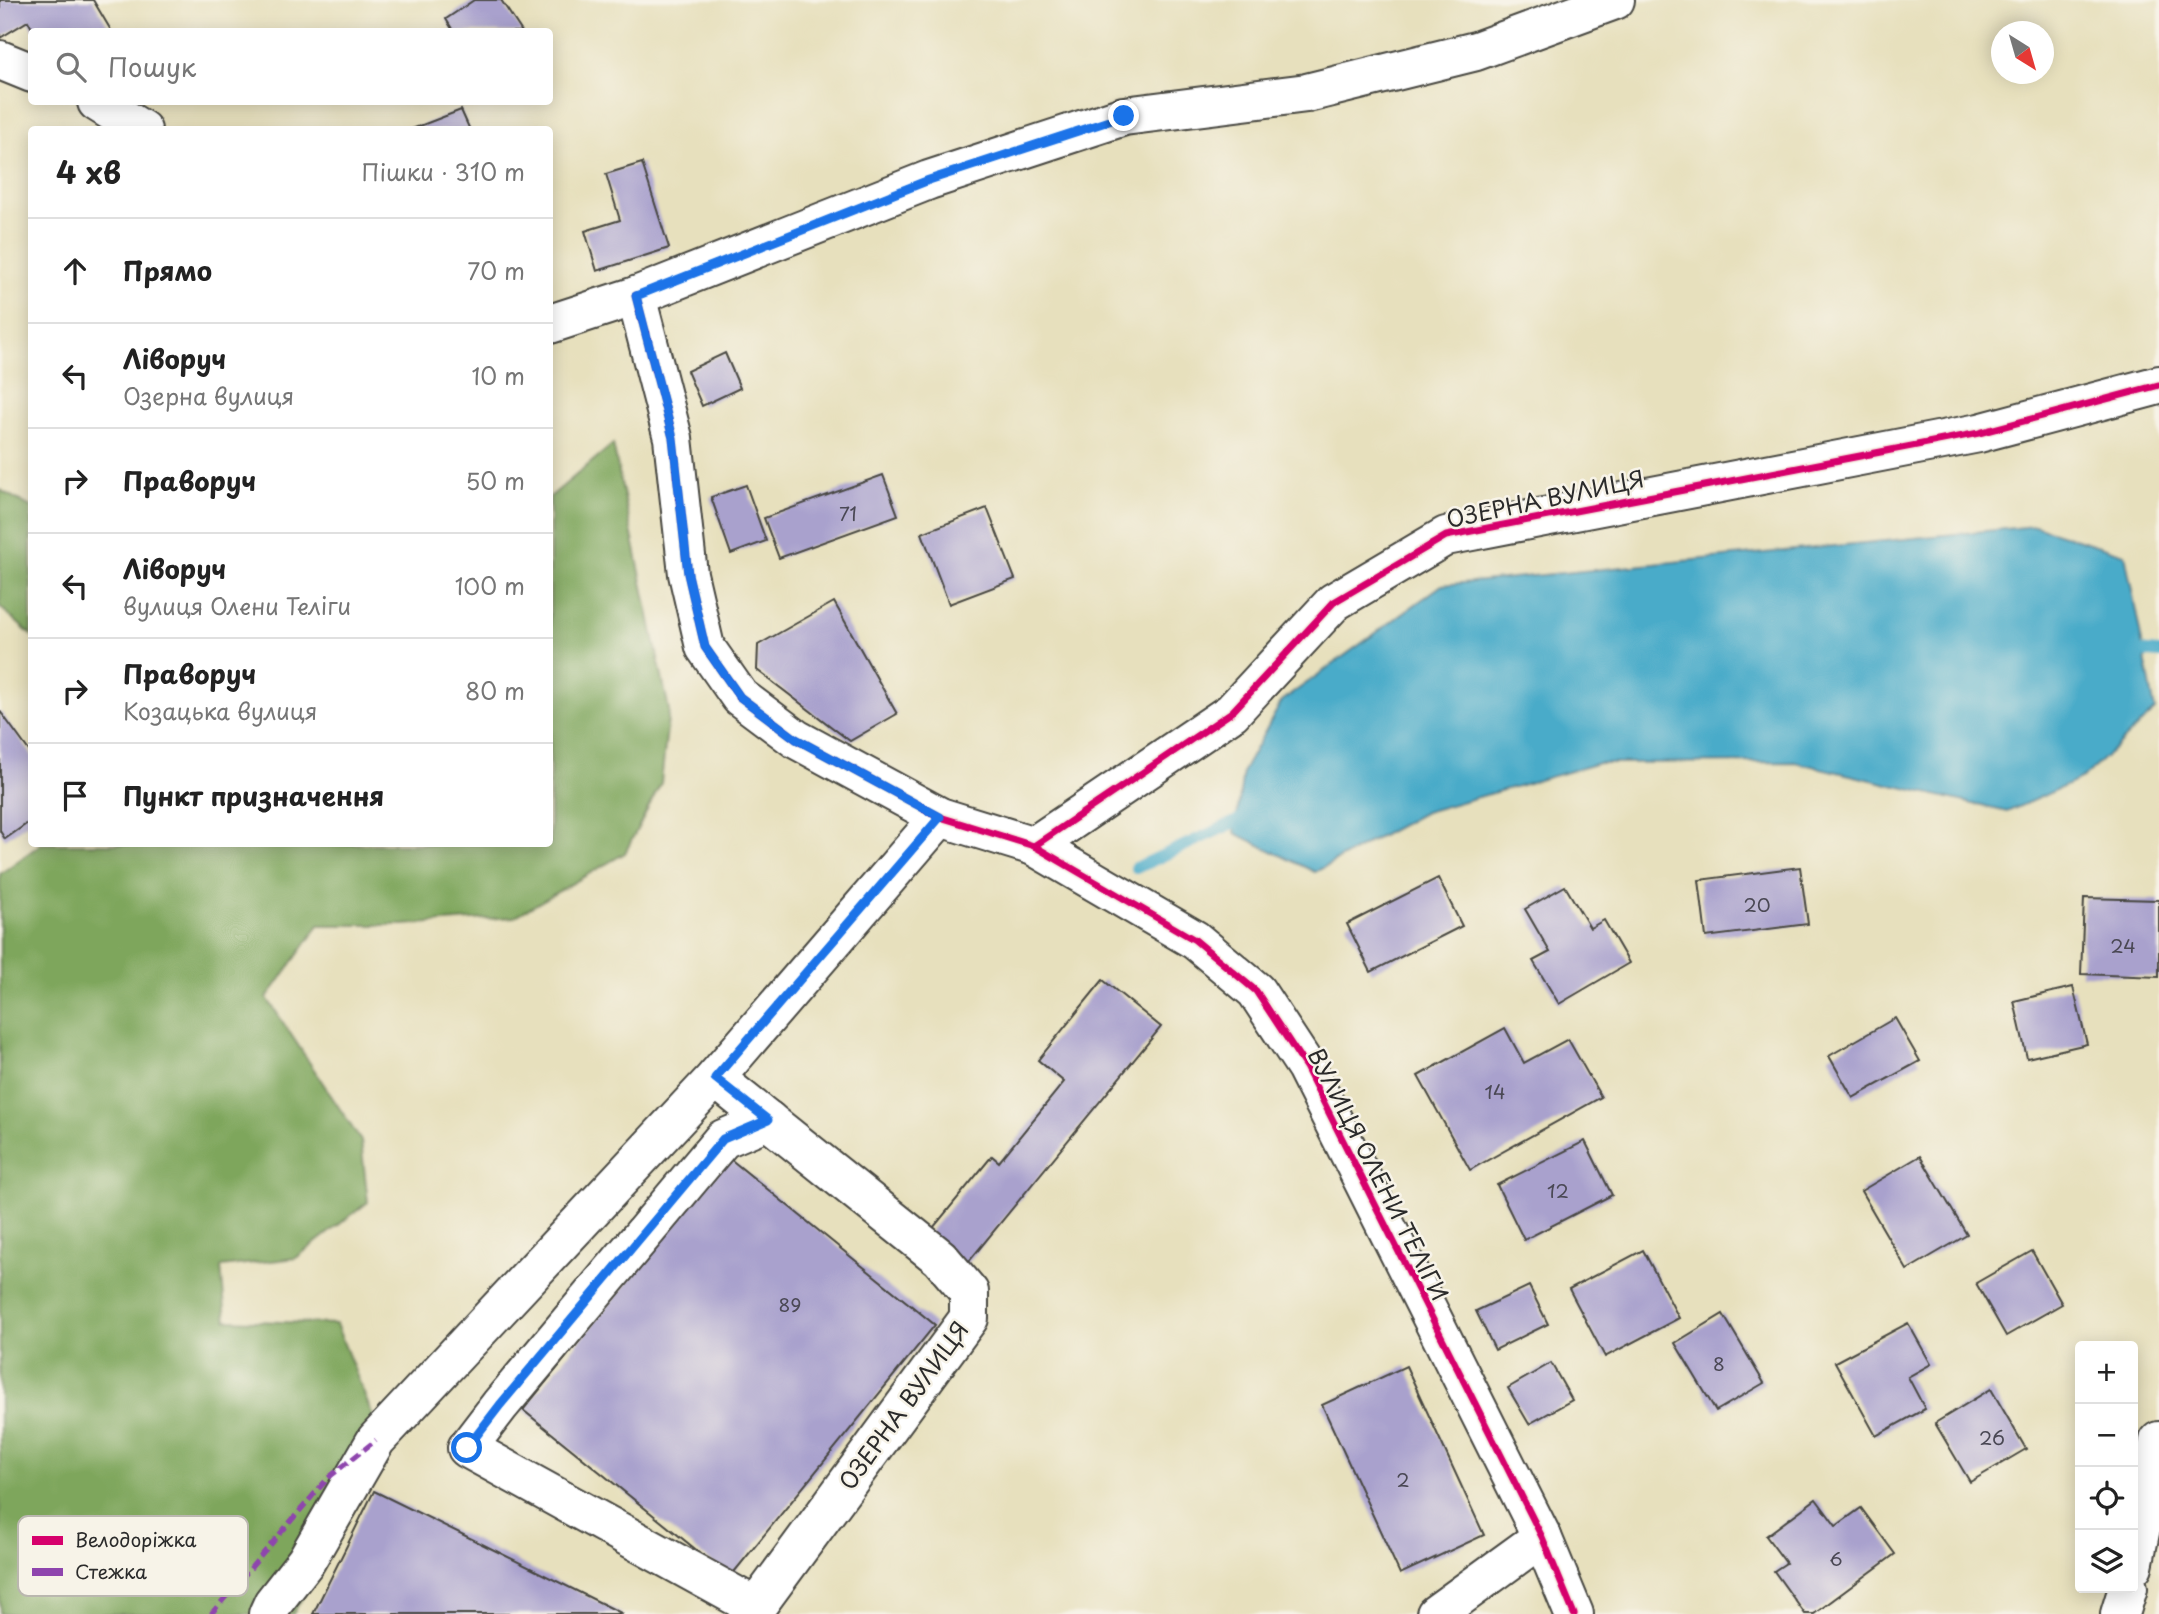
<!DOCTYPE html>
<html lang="uk">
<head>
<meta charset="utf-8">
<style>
	:root { --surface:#fff; --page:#f6f6f6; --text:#222; --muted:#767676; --line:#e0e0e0 }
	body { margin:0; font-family:"Playpen Sans",sans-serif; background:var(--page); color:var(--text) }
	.controls { position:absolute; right:21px; bottom:21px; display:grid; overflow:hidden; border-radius:7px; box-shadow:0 4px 18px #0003 }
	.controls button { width:63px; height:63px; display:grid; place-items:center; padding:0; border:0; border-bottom:2px solid var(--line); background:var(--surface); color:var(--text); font:35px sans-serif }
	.compass { position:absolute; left:1991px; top:21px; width:63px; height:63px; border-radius:50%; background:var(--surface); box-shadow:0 4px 18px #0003; rotate:143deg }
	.stop { position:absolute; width:21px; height:21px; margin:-16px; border:5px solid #1a73e8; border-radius:50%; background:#fff }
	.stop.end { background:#1a73e8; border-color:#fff; box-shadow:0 2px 7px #0008 }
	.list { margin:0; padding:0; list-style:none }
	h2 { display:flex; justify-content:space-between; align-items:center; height:91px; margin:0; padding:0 28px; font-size:30px }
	h2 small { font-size:23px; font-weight:400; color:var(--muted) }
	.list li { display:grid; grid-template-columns:46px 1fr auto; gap:21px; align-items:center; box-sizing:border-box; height:105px; padding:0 28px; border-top:2px solid var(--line) }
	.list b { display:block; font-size:26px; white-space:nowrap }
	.list p { margin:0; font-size:23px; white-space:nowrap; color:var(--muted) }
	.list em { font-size:23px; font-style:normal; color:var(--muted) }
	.icon { flex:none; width:38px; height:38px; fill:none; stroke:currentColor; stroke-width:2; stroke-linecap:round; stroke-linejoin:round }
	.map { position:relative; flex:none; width:2159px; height:1614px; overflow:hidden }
	.search { position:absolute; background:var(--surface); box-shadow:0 4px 18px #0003; left:28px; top:28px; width:525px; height:77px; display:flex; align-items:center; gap:18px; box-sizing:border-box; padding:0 24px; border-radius:7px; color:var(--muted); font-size:26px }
	.panel { position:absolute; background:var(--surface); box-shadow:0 4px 18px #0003; left:28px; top:126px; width:525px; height:721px; border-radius:7px }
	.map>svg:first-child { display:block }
	.forest { fill:#7ea65c; stroke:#546844; stroke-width:2 }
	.water { fill:#49abc9; stroke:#3a6b7a; stroke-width:2 }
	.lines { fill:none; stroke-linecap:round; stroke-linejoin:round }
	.stream { stroke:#49abc9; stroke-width:12 }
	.building { fill:#a9a1cd }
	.minor-casing { stroke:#474641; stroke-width:42 }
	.minor { stroke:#fff; stroke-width:38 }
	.quiet { stroke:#8e44ad; stroke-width:5; stroke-dasharray:10 5; stroke-linecap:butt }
	.cycleway-casing { stroke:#f7f3e8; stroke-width:11 }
	.cycleway { stroke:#d6006c; stroke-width:7 }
	.route { stroke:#1a73e8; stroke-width:9 }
	.labels { text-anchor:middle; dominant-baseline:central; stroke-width:5; stroke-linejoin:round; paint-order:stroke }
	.number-label { font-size:19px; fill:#4a4854 }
	.street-label { font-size:23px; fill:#2b2b2b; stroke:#f7f3e8 }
	.key { fill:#f7f3e8; stroke:#bab7af; stroke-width:2 }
	.key-label { font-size:19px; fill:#2b2b2b }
</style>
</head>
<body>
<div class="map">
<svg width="2159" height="1614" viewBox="0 0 2159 1614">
	<rect width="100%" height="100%" fill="#f7f3e8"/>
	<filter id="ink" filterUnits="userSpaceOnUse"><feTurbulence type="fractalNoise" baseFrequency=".0143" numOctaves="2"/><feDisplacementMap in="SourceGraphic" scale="14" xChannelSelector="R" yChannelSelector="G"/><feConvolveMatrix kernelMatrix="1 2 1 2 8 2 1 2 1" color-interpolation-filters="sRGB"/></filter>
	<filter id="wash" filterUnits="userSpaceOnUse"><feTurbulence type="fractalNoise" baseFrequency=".00686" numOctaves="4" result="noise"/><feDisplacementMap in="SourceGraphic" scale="28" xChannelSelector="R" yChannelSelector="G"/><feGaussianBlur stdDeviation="1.57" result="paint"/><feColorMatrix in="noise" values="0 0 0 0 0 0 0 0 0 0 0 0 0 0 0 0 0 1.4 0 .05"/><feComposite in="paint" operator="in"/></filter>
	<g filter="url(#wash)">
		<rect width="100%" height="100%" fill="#e7e0bd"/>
		<!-- forest -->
		<g class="forest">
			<polygon points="613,444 669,710 661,783 625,853 514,917 403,925 319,925 267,998 361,1141 368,1202 296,1258 221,1267 226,1320 336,1324 386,1449 293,1614 0,1614 0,874 41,844 550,844 550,497"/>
			<polygon points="0,490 31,507 31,635 0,607"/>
		</g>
		<!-- water -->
		<polygon class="water" points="2035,526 2125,554 2155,710 2083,778 2007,812 1795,762 1599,763 1425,812 1315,872 1235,833 1243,771 1282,701 1442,585"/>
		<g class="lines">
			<!-- stream -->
			<g class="stream">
				<polyline points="2127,650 2159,653"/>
				<polyline points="1136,868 1250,815"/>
			</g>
		</g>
		<g id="blocks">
			<!-- building -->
			<g class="building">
				<polygon points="0,0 93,0 112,32 34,32 28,21 0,38"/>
				<polygon points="474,0 501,0 522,32 454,32 446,19"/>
				<polygon points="461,110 470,130 412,130 412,129"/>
				<polygon points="642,163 669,248 597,271 585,231 620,220 606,174"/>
				<polygon points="725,353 740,388 702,406 687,371"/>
				<polygon points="883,475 898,515 779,558 764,518"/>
				<polygon points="746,485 766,541 731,554 711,497"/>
				<polygon points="987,508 1015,579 949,604 922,533"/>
				<polygon points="834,602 897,714 850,741 757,670 758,645"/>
				<polygon points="0,711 32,755 32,820 5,839 0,831"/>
				<polygon points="1800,867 1808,924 1706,937 1699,880"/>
				<polygon points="1438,878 1462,926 1371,972 1347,924"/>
				<polygon points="1565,886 1590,928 1604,920 1629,963 1559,1004 1533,961 1550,952 1525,909"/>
				<polygon points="2084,898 2159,900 2159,977 2081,974"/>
				<polygon points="1103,980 1161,1027 966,1265 928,1234 992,1156 999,1162 1064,1082 1038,1060"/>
				<polygon points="2073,987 2087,1044 2027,1058 2014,1001"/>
				<polygon points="1895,1018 1920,1061 1853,1098 1829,1056"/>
				<polygon points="1505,1028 1524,1063 1568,1039 1601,1097 1470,1170 1418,1076"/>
				<polygon points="1585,1141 1612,1195 1524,1240 1497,1185"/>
				<polygon points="1920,1156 1967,1235 1907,1270 1861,1191"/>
				<polygon points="729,1158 935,1325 730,1577 523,1410"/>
				<polygon points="1643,1250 1679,1318 1605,1357 1569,1289"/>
				<polygon points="2032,1251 2062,1304 2006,1336 1976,1283"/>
				<polygon points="1529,1286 1548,1324 1495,1350 1476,1311"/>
				<polygon points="1723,1314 1764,1383 1716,1411 1675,1343"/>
				<polygon points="1908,1323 1931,1364 1908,1377 1925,1409 1876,1436 1835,1362"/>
				<polygon points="1551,1363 1572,1400 1529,1424 1508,1388"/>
				<polygon points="1406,1366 1484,1535 1400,1574 1322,1405"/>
				<polygon points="1991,1389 2026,1449 1970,1482 1935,1423"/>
				<polygon points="374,1491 482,1544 623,1614 313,1614"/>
				<polygon points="1816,1499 1836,1526 1861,1508 1895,1554 1814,1614 1805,1614 1774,1571 1786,1563 1766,1536"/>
			</g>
		</g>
	</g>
	<g filter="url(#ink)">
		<use href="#blocks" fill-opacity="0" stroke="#474641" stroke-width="2"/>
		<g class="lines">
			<!-- minor casing -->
			<g class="minor-casing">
				<g id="minor">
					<polyline points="0,60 32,73"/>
					<polyline points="97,102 142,130"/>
					<polyline points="636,296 673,438 688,574 705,647 740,697 796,739 940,817 1034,846 1195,940 1256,991 1306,1067 1542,1537 1574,1614"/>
					<polyline points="550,324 636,296 929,180 1124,116 1307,93 1476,51 1615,0"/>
					<polyline points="1034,846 1232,712 1334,602 1446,536 1979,433 2159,385"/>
					<polyline points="715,1078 940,1258 969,1292 969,1318 756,1607 754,1614"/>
					<polyline points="2133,1566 2159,1441"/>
					<polyline points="756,1607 467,1448 500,1405 723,1139 768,1120"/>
					<polyline points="268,1614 273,1603 306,1561 376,1440 715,1078 940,817"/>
					<polyline points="1436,1614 1542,1537"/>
					<polyline points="2120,1614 2128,1588"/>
				</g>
			</g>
			<!-- minor -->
			<use href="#minor" class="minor"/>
			<!-- quiet -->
			<polyline class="quiet" points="211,1614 328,1478 376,1440"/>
			<!-- cycleway casing -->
			<g class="cycleway-casing">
				<g id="cycleway">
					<polyline points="636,296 673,438 688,574 705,647 740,697 796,739 940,817 1034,846 1195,940 1256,991 1306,1067 1542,1537 1574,1614"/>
					<polyline points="1034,846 1232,712 1334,602 1446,536 1979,433 2159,385"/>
				</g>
			</g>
			<!-- cycleway -->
			<use href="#cycleway" class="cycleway"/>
		</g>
	</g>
	<g class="lines" filter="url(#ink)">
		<!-- route -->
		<polyline class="route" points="467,1448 500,1405 723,1139 768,1120 715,1078 940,817 796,739 740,697 705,647 688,574 673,438 636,296 929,180 1124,116"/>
	</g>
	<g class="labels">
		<!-- number labels -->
		<g class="number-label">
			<text x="848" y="513">71</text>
			<text x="1757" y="904">20</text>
			<text x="2123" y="945">24</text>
			<text x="1495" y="1091">14</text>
			<text x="1558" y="1190">12</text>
			<text x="790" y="1304">89</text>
			<text x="1719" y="1363">8</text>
			<text x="1992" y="1437">26</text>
			<text x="1403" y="1479">2</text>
			<text x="1836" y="1558">6</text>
		</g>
		<!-- street labels -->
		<g class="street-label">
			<text transform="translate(1545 498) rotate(-12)">ОЗЕРНА ВУЛИЦЯ</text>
			<text transform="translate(1379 1174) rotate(63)">ВУЛИЦЯ ОЛЕНИ ТЕЛІГИ</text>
			<text transform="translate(903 1405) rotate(-54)">ОЗЕРНА ВУЛИЦЯ</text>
		</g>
	</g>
	<!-- legend -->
	<rect x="18" y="1516" width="230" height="80" rx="10" class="key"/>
	<rect x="32" y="1536" width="31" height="9" fill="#d6006c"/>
	<rect x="32" y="1568" width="31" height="8" fill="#8e44ad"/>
	<g class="key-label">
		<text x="75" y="1547">Велодоріжка</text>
		<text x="75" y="1579">Стежка</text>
	</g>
</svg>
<div class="controls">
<button>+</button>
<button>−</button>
<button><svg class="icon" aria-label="locate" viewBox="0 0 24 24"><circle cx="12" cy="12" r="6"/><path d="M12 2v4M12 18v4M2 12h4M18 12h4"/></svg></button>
<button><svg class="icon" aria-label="layers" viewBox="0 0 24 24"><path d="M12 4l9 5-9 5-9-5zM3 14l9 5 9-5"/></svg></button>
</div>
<svg class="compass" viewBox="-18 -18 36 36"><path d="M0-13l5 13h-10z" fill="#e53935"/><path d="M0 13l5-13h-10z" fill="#767676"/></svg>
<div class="stop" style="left:467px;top:1448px"></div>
<div class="stop end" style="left:1124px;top:116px"></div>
<div class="search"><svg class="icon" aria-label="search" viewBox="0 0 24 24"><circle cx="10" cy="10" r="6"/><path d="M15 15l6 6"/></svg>Пошук</div>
<section class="panel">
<h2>4 хв<small>Пішки · 310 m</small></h2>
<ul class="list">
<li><svg class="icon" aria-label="ahead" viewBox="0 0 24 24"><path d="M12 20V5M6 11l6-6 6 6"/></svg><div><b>Прямо</b></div><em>70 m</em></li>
<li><svg class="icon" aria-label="left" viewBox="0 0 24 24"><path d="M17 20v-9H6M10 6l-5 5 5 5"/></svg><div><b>Ліворуч</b><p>Озерна вулиця</p></div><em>10 m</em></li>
<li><svg class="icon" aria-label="right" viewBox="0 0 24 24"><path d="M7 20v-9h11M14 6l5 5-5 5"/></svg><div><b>Праворуч</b></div><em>50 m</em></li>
<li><svg class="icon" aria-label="left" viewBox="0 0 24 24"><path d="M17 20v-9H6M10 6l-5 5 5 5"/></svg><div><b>Ліворуч</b><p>вулиця Олени Теліги</p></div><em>100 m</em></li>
<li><svg class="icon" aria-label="right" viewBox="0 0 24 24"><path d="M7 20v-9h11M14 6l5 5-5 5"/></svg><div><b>Праворуч</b><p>Козацька вулиця</p></div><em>80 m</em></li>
<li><svg class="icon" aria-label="arrive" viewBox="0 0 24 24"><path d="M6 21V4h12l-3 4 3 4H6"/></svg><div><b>Пункт призначення</b></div></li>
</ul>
</section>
</div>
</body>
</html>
